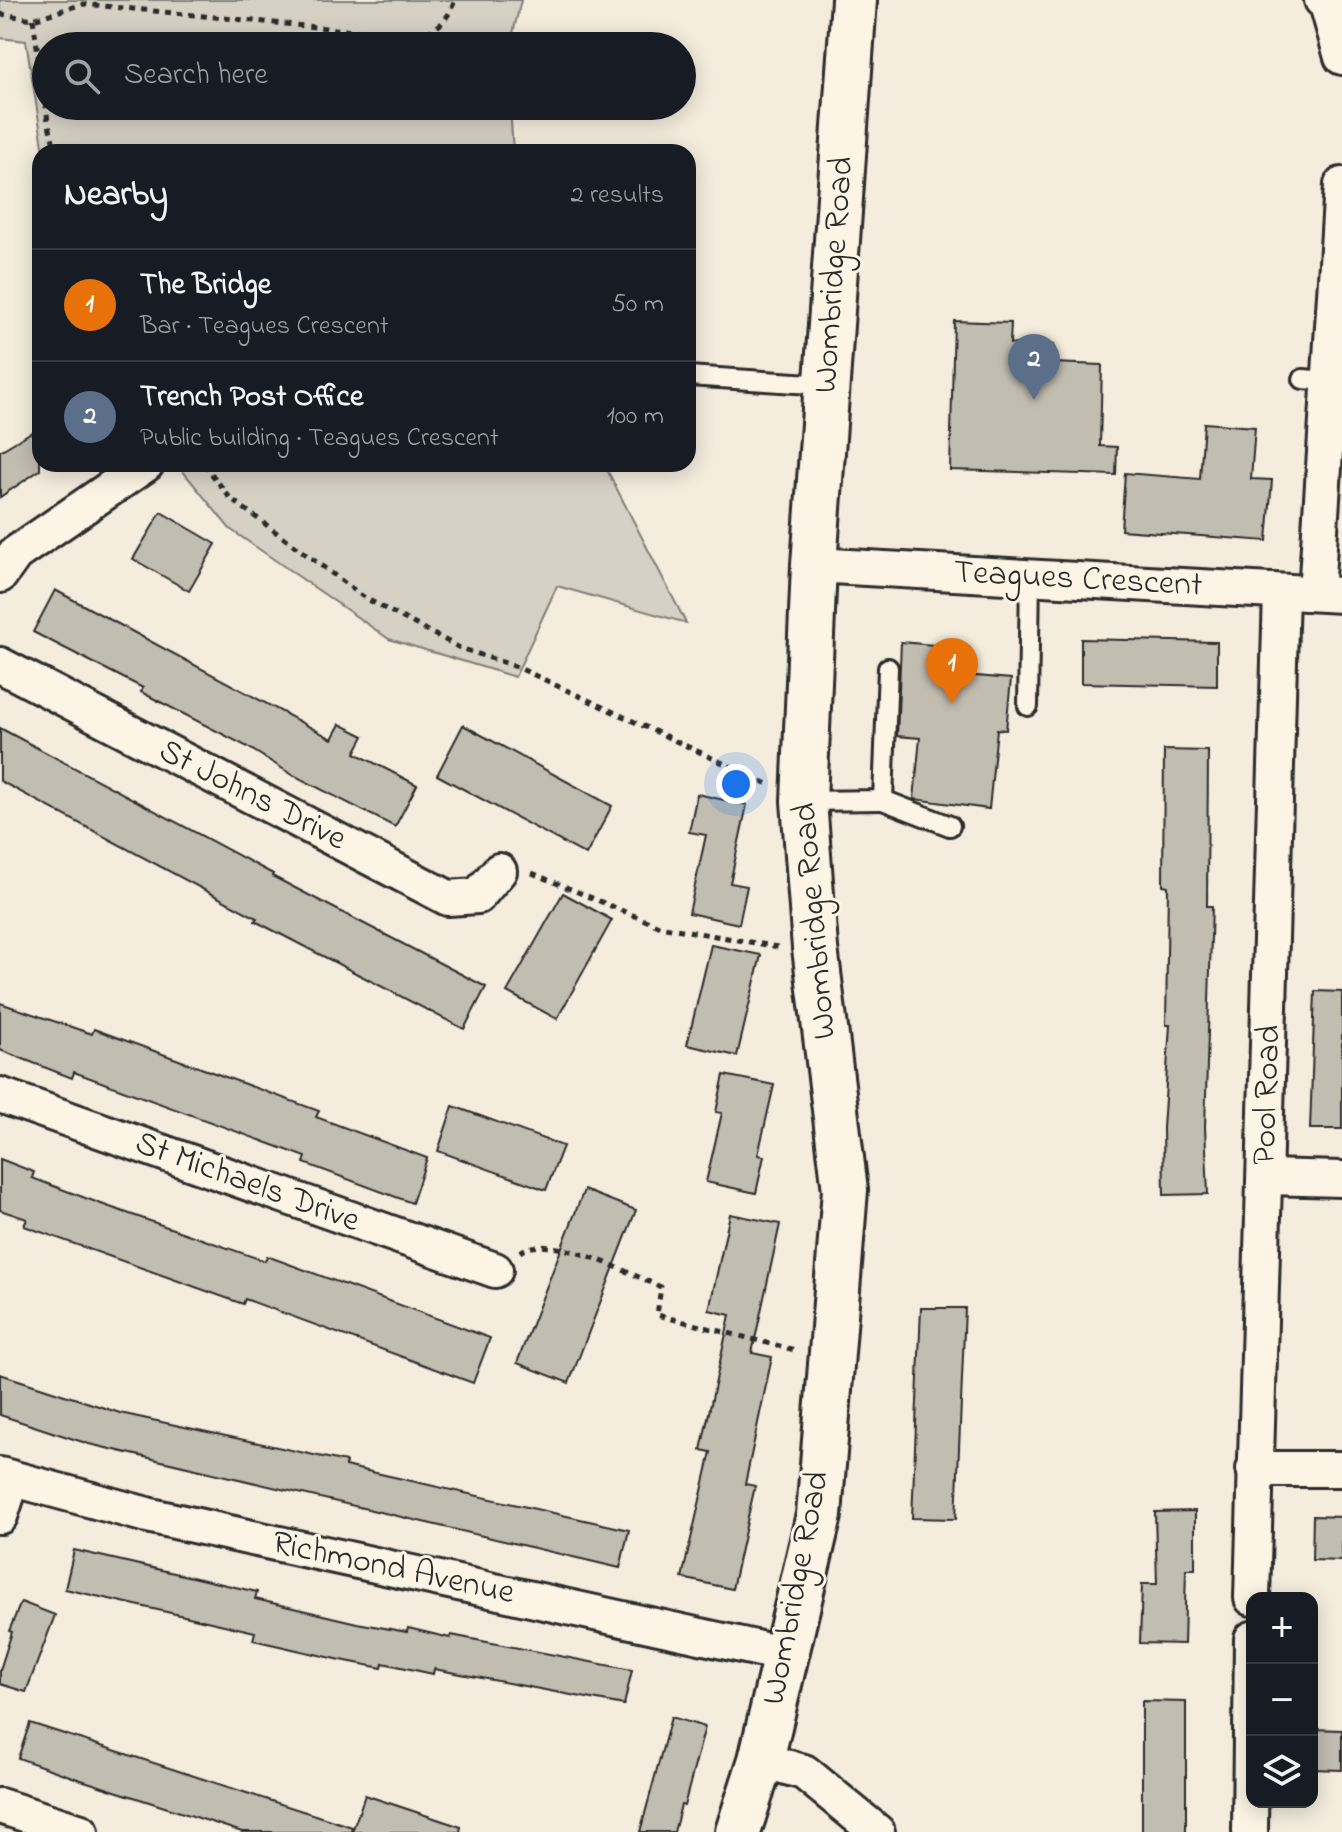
<!DOCTYPE html>
<html lang="en">
<head>
<meta charset="utf-8">
<style>
	:root { --surface:#171b24; --page:#20242c; --text:#f1f3f6; --muted:#9ea1a6; --line:#363941; --accent:#b45309 }
	body { margin:0; font-family:"Indie Flower",sans-serif; background:var(--page); color:var(--text) }
	.controls { position:absolute; right:24px; bottom:24px; display:grid; overflow:hidden; border-radius:16px; box-shadow:0 4px 20px #0003 }
	.controls button { width:72px; height:72px; display:grid; place-items:center; padding:0; border:0; border-bottom:2px solid var(--line); background:var(--surface); color:var(--text); font:40px sans-serif }
	.you { position:absolute; left:736px; top:784px; width:28px; height:28px; margin:-20px; border:6px solid #fff; border-radius:50%; background:#1a73e8; box-shadow:0 0 0 12px #1a73e833 }
	.badge { display:grid; place-items:center; width:52px; height:52px; border-radius:50%; background:var(--accent); color:#fff; font-size:26px; font-weight:700 }
	.pin { position:absolute; translate:-50% -66px; filter:drop-shadow(0 2px 4px #0008) }
	.pin::after { content:''; position:absolute; top:42px; width:28px; height:24px; background:inherit; clip-path:polygon(0 0,100% 0,50% 100%) }
	.list { margin:0; padding:0; list-style:none }
	h2 { display:flex; justify-content:space-between; align-items:center; height:104px; margin:0; padding:0 32px; font-size:34px }
	h2 small { font-size:26px; font-weight:400; color:var(--muted) }
	.list li { display:grid; grid-template-columns:52px 1fr auto; gap:24px; align-items:center; box-sizing:border-box; height:112px; padding:0 32px; border-top:2px solid var(--line) }
	.list b { display:block; font-size:30px; white-space:nowrap }
	.list p { margin:0; font-size:26px; white-space:nowrap; color:var(--muted) }
	.list em { font-size:26px; font-style:normal; color:var(--muted) }
	.icon { flex:none; width:44px; height:44px; fill:none; stroke:currentColor; stroke-width:2; stroke-linecap:round; stroke-linejoin:round }
	.map { position:relative; flex:none; width:1342px; height:1832px; overflow:hidden }
	.search { position:absolute; background:var(--surface); box-shadow:0 4px 20px #0003; left:32px; top:32px; width:664px; height:88px; display:flex; align-items:center; gap:20px; box-sizing:border-box; padding:0 28px; border-radius:44px; color:var(--muted); font-size:30px }
	.panel { position:absolute; background:var(--surface); box-shadow:0 4px 20px #0003; left:32px; top:144px; width:664px; height:328px; border-radius:24px }
	.map>svg:first-child { display:block }
	.green { fill:#d6d1c4; stroke:#807e78; stroke-width:2 }
	.building { fill:#c2bdb1; stroke:#2b2b2b; stroke-width:2 }
	.lines { fill:none; stroke-linecap:round; stroke-linejoin:round }
	.lane-casing { stroke:#2b2b2b; stroke-width:24 }
	.street-casing { stroke:#2b2b2b; stroke-width:40 }
	.secondary-casing { stroke:#2b2b2b; stroke-width:50 }
	.path { stroke:#2b2b2b; stroke-width:5; stroke-dasharray:6 6; stroke-linecap:butt }
	.lane { stroke:#fcf5e5; stroke-width:18 }
	.street { stroke:#fcf5e5; stroke-width:34 }
	.secondary { stroke:#fcf5e5; stroke-width:44 }
	.labels { text-anchor:middle; dominant-baseline:central; stroke-width:6; stroke-linejoin:round; paint-order:stroke }
	.street-label { font-size:34px; fill:#2b2b2b; stroke:#fcf5e5 }
</style>
</head>
<body>
<div class="map">
<svg width="1342" height="1832" viewBox="0 0 1342 1832">
	<rect width="100%" height="100%" fill="#f4edde"/>
	<filter id="ink" filterUnits="userSpaceOnUse"><feTurbulence type="fractalNoise" baseFrequency=".0125" numOctaves="2"/><feDisplacementMap in="SourceGraphic" scale="16" xChannelSelector="R" yChannelSelector="G"/><feConvolveMatrix kernelMatrix="1 2 1 2 8 2 1 2 1" color-interpolation-filters="sRGB"/></filter>
	<g filter="url(#ink)">
		<!-- green -->
		<g class="green">
			<polygon points="0,0 521,0 510,46 46,46 46,106 510,106 513,152 44,152 26,41 0,38"/>
			<polygon points="177,464 604,464 686,623 557,586 515,677 389,639 230,529"/>
		</g>
		<!-- building -->
		<g class="building">
			<polygon points="954,321 1011,323 1010,344 1054,345 1053,363 1102,365 1100,446 1117,447 1116,475 950,470"/>
			<polygon points="1204,423 1255,427 1251,479 1272,480 1267,541 1121,530 1125,473 1200,479"/>
			<polygon points="40,427 40,470 0,497 0,451"/>
			<polygon points="161,512 216,544 189,591 133,559"/>
			<polygon points="55,590 332,739 340,724 364,736 355,753 417,785 395,827 291,774 246,746 141,692 143,688 33,632"/>
			<polygon points="1081,639 1217,642 1217,686 1081,683"/>
			<polygon points="901,642 955,647 953,674 1011,679 1006,730 997,729 989,809 914,799 920,738 897,736"/>
			<polygon points="463,725 612,806 586,855 437,775"/>
			<polygon points="0,728 273,874 272,876 486,987 464,1029 255,921 257,918 0,781"/>
			<polygon points="1164,750 1208,751 1207,906 1212,906 1205,1127 1208,1194 1164,1195 1163,1128 1170,1025 1166,1025 1168,886 1163,885"/>
			<polygon points="697,794 747,805 730,883 747,886 739,924 689,913 706,835 689,832"/>
			<polygon points="563,893 612,920 557,1019 507,992"/>
			<polygon points="711,945 761,955 737,1056 687,1045"/>
			<polygon points="1315,991 1342,992 1342,1129 1310,1129"/>
			<polygon points="0,1003 92,1034 94,1029 319,1111 316,1117 427,1158 412,1203 304,1163 306,1157 74,1072 72,1078 0,1050"/>
			<polygon points="724,1075 774,1085 758,1155 764,1156 756,1193 706,1182 722,1113 716,1112"/>
			<polygon points="453,1106 563,1146 546,1190 438,1151"/>
			<polygon points="0,1159 34,1172 32,1178 104,1205 265,1261 267,1256 490,1338 473,1383 245,1299 243,1304 24,1226 27,1219 0,1210"/>
			<polygon points="584,1190 636,1210 569,1383 517,1363"/>
			<polygon points="730,1214 780,1224 752,1353 772,1357 745,1484 755,1486 732,1589 682,1578 711,1452 701,1450 730,1315 709,1310"/>
			<polygon points="921,1308 965,1308 956,1519 912,1518"/>
			<polygon points="0,1374 120,1413 346,1462 345,1466 629,1530 620,1568 89,1444 0,1415"/>
			<polygon points="1195,1511 1195,1569 1186,1569 1184,1644 1140,1643 1142,1584 1157,1584 1155,1512"/>
			<polygon points="1313,1516 1342,1517 1342,1561 1312,1560"/>
			<polygon points="74,1550 257,1592 255,1599 357,1623 407,1632 408,1628 450,1638 451,1635 632,1670 624,1705 434,1669 433,1674 383,1663 382,1668 341,1660 253,1640 255,1632 65,1589"/>
			<polygon points="21,1602 55,1615 26,1692 0,1684 0,1670 12,1632 9,1631"/>
			<polygon points="1142,1701 1186,1702 1186,1832 1142,1832"/>
			<polygon points="671,1717 705,1727 684,1806 681,1805 674,1832 640,1832"/>
			<polygon points="30,1723 352,1827 351,1832 242,1832 78,1779 18,1758"/>
			<polygon points="1312,1729 1342,1730 1342,1770 1312,1769"/>
			<polygon points="365,1795 461,1827 460,1832 352,1832"/>
		</g>
		<g class="lines">
			<!-- lane casing -->
			<g class="lane-casing">
				<g id="lane">
					<polyline points="688,376 827,385"/>
					<polyline points="1303,379 1328,381"/>
					<polyline points="1028,706 1030,576"/>
					<polyline points="883,800 950,826"/>
					<polyline points="804,801 883,800 888,668"/>
				</g>
			</g>
			<!-- street casing -->
			<g class="street-casing">
				<g id="street">
					<polyline points="1322,0 1327,4 1342,57"/>
					<polyline points="814,565 1342,595"/>
					<polyline points="0,575 15,554 146,464"/>
					<polyline points="1316,593 1342,185"/>
					<polyline points="0,665 448,898 478,896 499,871"/>
					<polyline points="0,1095 495,1270"/>
					<polyline points="1266,1177 1342,1179"/>
					<polyline points="1254,1469 1342,1469"/>
					<polyline points="0,1475 147,1515 787,1655"/>
					<polyline points="0,1516 12,1480"/>
					<polyline points="1252,1598 1281,592"/>
					<polyline points="761,1760 804,1772 877,1832"/>
					<polyline points="0,1806 81,1832"/>
					<polyline points="1250,1832 1252,1639"/>
				</g>
			</g>
			<!-- secondary casing -->
			<g class="secondary-casing">
				<polyline id="secondary" points="738,1832 761,1760 819,1515 845,1190 815,948 804,801 814,565 854,0"/>
			</g>
			<!-- path -->
			<g class="path">
				<path d="M 0,14 L 33,19 L 83,4 L 416,37 C 438,29 447,22 455,0"/>
				<polyline points="33,19 48,121 56,152"/>
				<polyline points="204,464 230,498 365,598 460,648 517,667 768,784"/>
				<polyline points="532,873 659,926 778,947"/>
				<path d="M 520,1252 C 549,1231 630,1274 661,1287 L 657,1315 L 795,1350"/>
			</g>
			<!-- lane -->
			<use href="#lane" class="lane"/>
			<!-- street -->
			<use href="#street" class="street"/>
			<!-- secondary -->
			<use href="#secondary" class="secondary"/>
		</g>
	</g>
	<g class="labels">
		<!-- street labels -->
		<g class="street-label">
			<text transform="translate(835 275) rotate(-86)">Wombridge Road</text>
			<text transform="translate(1078 580) rotate(3)">Teagues Crescent</text>
			<text transform="translate(252 796) rotate(27)">St Johns Drive</text>
			<text transform="translate(816 921) rotate(-95)">Wombridge Road</text>
			<text transform="translate(1268 1095) rotate(-88)">Pool Road</text>
			<text transform="translate(247 1183) rotate(20)">St Michaels Drive</text>
			<text transform="translate(393 1569) rotate(12)">Richmond Avenue</text>
			<text transform="translate(797 1588) rotate(-79)">Wombridge Road</text>
		</g>
	</g>
</svg>
<div class="controls">
<button>+</button>
<button>−</button>
<button><svg class="icon" aria-label="layers" viewBox="0 0 24 24"><path d="M12 4l9 5-9 5-9-5zM3 14l9 5 9-5"/></svg></button>
</div>
<div class="you"></div>
<div class="pin badge" style="left:952px;top:704px;background:#e8710a">1</div>
<div class="pin badge" style="left:1034px;top:400px;background:#5c6f8a">2</div>
<div class="search"><svg class="icon" aria-label="search" viewBox="0 0 24 24"><circle cx="10" cy="10" r="6"/><path d="M15 15l6 6"/></svg>Search here</div>
<section class="panel">
<h2>Nearby<small>2 results</small></h2>
<ul class="list">
<li><span class="badge" style="background:#e8710a">1</span><div><b>The Bridge</b><p>Bar · Teagues Crescent</p></div><em>50 m</em></li>
<li><span class="badge" style="background:#5c6f8a">2</span><div><b>Trench Post Office</b><p>Public building · Teagues Crescent</p></div><em>100 m</em></li>
</ul>
</section>
</div>
</body>
</html>
